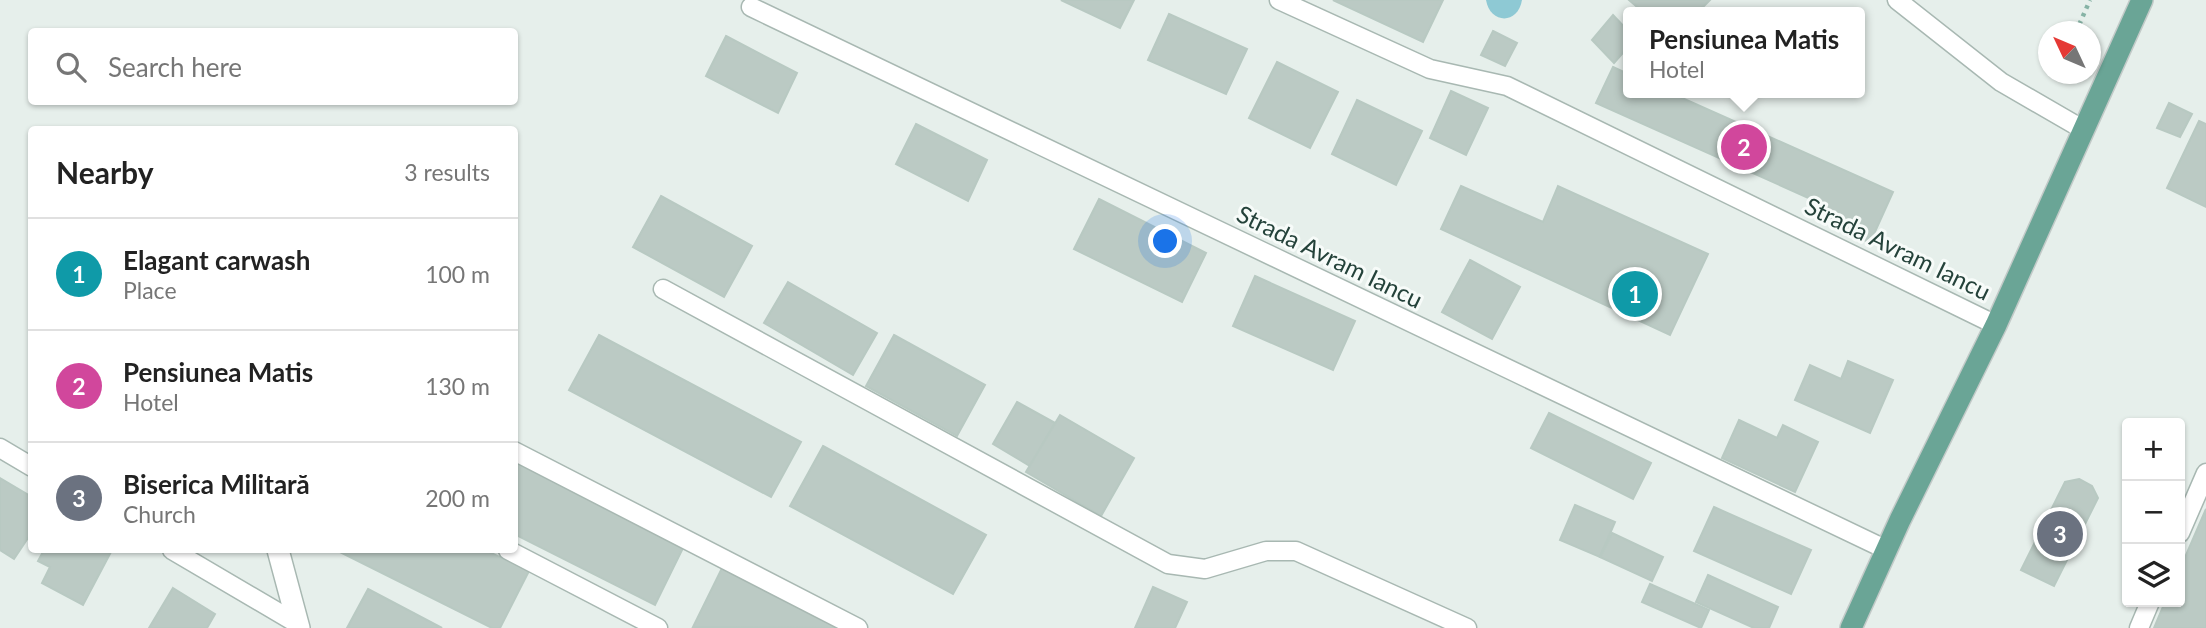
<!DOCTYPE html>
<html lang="en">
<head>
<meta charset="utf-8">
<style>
	:root { --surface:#fff; --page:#f6f6f6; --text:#222; --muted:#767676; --line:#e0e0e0; --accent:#111827 }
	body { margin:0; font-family:Lato,sans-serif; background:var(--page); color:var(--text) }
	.controls { position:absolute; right:21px; bottom:21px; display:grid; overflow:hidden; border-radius:7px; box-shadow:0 2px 5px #0004 }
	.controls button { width:63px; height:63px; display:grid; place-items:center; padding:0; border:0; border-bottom:2px solid var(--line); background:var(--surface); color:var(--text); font:35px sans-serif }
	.compass { position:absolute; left:2038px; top:21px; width:63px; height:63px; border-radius:50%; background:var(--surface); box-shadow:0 2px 5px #0004; rotate:314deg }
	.you { position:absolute; left:1166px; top:242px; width:24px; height:24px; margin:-18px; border:5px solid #fff; border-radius:50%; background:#1a73e8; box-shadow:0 0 0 10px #1a73e833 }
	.badge { display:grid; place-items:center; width:46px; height:46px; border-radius:50%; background:var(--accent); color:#fff; font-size:23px; font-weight:700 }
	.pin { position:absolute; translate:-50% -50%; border:4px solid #fff; box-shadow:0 2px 7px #0006 }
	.popup { position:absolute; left:1623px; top:7px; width:242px; height:91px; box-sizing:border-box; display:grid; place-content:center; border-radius:7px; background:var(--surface); filter:drop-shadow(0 2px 5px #0005); font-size:23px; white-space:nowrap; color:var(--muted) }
	.popup b { font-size:26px; color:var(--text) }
	.popup::after { content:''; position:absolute; left:50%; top:100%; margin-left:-14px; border:14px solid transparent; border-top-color:var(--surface) }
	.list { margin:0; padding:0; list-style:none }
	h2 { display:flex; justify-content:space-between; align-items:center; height:91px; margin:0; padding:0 28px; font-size:30px }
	h2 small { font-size:23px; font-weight:400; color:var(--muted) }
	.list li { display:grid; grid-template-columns:46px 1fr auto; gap:21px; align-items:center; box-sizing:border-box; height:112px; padding:0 28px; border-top:2px solid var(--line) }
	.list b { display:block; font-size:26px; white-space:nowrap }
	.list p { margin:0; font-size:23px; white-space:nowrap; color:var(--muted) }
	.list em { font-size:23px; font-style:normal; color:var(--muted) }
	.icon { flex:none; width:38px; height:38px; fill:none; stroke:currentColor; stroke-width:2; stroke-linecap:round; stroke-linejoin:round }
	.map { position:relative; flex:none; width:2206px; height:628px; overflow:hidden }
	.search { position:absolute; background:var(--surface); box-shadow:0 2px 5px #0004; left:28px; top:28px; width:490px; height:77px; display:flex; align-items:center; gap:18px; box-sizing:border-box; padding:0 24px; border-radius:7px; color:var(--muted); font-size:26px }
	.panel { position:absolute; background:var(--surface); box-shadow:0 2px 5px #0004; left:28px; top:126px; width:490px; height:427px; border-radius:7px }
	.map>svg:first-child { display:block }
	.water { fill:#8ec9d4 }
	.building { fill:#bbcac4; stroke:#b8c9c2; stroke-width:2 }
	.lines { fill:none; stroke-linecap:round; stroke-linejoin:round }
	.service-casing { stroke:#a8b8b2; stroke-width:21 }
	.minor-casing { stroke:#a8b8b2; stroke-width:24 }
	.primary-casing { stroke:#c2cac8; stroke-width:24 }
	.path { stroke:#86b3a5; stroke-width:4.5; stroke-dasharray:3.5 5; stroke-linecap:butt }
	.service { stroke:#fff; stroke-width:18 }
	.minor { stroke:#fff; stroke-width:21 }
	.primary { stroke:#6aa596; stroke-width:21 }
	.labels { text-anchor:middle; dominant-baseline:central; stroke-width:6; stroke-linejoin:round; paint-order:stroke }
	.street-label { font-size:24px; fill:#24423a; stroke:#f7fbf9 }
</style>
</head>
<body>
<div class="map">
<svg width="2206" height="628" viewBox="0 0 2206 628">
	<rect width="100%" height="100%" fill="#e6efeb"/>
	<!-- water -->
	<path class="water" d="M 1486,0 L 1522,0 C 1518,25 1490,24 1486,0 Z"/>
	<!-- building -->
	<g class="building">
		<polygon points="1061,0 1134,0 1120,28"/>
		<polygon points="1333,0 1443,0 1423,42"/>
		<polygon points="1629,0 1710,0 1698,12 1643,12"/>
		<polygon points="1169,14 1247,49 1226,94 1148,60"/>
		<polygon points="1613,15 1628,31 1628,47 1614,63 1592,40"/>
		<polygon points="1493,31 1517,43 1505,66 1481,55"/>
		<polygon points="726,36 797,73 778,113 706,76"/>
		<polygon points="1277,62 1338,92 1310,148 1249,118"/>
		<polygon points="1613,67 1628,74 1628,93 1671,93 1893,192 1870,243 1807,213 1813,200 1596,103"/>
		<polygon points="1451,91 1488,108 1466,155 1430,138"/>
		<polygon points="1357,100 1422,131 1396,185 1332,154"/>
		<polygon points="2169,103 2192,114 2180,137 2157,128"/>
		<polygon points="2199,121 2206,124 2206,207 2167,188"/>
		<polygon points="916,124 987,160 968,201 896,164"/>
		<polygon points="1461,186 1543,222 1558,186 1708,254 1670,335 1441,229"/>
		<polygon points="661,196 752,246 724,297 633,247"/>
		<polygon points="1099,199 1206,253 1182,302 1074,249"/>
		<polygon points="1470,260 1520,287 1492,339 1442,312"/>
		<polygon points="1255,276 1355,321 1333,370 1233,326"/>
		<polygon points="788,282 877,333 853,375 764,323"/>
		<polygon points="599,335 801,442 771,497 569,390"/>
		<polygon points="894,335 985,385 957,436 866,386"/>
		<polygon points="1848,361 1893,380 1870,433 1795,400 1810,365 1841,379"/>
		<polygon points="1017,402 1055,423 1030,466 993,444"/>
		<polygon points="1549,413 1651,463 1633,499 1531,448"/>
		<polygon points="1060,415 1134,458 1101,516 1026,472"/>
		<polygon points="1739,420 1777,438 1783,425 1818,442 1795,492 1722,458"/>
		<polygon points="823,446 986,535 953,594 790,506"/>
		<polygon points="514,460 684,546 655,605 514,534"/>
		<polygon points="0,478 32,497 32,532 14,559 0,550"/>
		<polygon points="2079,479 2092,486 2098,498 2054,586 2021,570 2065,482"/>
		<polygon points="1575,505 1615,522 1600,557 1560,540"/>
		<polygon points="1714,507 1811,550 1791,594 1694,551"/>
		<polygon points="2206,509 2206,628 2154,628 2165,602 2180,602 2180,569"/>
		<polygon points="1612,533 1663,557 1652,581 1600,557"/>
		<polygon points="44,550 112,550 83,605 42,583 50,567 38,561"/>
		<polygon points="336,550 485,550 529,571 500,628 492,628"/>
		<polygon points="723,566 845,628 693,627"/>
		<polygon points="1708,575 1778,607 1769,628 1754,628 1696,602"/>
		<polygon points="1650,584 1709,610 1701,628 1642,602"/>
		<polygon points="1153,587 1187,602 1175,628 1135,628"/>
		<polygon points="173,588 215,614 207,628 149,628"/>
		<polygon points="368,589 442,628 347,628"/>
	</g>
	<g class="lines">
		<!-- service casing -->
		<g class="service-casing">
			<g id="service">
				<polyline points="1279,0 1430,69 1507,86 1996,325"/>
				<polyline points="1897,0 2001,82 2084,130"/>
				<polyline points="751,7 1887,550"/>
				<polyline points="663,289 1168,564 1205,569 1266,551 1296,551 1467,628"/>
				<polyline points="0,448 32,467"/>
				<polyline points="514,451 858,628"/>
				<polyline points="2180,533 2206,473"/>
				<polyline points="172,550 298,624"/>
				<polyline points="508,550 658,628"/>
				<polyline points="2139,628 2150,602"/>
			</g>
		</g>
		<!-- minor casing -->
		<g class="minor-casing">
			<polyline id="minor" points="278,550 299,628"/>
		</g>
		<!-- primary casing -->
		<g class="primary-casing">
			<polyline id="primary" points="1851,628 1900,520 1996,325 2142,0"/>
		</g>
		<!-- path -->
		<polyline class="path" points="2076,32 2090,0"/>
		<!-- service -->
		<use href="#service" class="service"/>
		<!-- minor -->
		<use href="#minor" class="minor"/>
		<!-- primary -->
		<use href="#primary" class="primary"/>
	</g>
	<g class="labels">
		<!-- street labels -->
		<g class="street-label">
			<text transform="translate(1898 248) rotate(26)">Strada Avram Iancu</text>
			<text transform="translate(1330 256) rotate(26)">Strada Avram Iancu</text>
		</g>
	</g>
</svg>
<div class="controls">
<button>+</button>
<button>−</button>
<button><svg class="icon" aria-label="layers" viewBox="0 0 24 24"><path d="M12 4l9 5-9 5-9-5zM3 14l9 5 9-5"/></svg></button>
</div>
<svg class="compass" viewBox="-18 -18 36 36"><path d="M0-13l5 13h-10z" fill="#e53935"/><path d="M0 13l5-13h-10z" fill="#767676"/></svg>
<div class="you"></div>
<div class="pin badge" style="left:1635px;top:294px;background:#0f9aa8">1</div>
<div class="pin badge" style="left:1744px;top:147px;background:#d1479c">2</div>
<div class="popup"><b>Pensiunea Matis</b>Hotel</div>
<div class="pin badge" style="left:2060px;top:534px;background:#6b7280">3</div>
<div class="search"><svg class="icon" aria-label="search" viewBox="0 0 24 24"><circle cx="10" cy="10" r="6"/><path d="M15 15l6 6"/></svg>Search here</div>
<section class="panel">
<h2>Nearby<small>3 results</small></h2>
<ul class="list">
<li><span class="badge" style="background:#0f9aa8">1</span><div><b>Elagant carwash</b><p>Place</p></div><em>100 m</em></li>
<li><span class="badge" style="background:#d1479c">2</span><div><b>Pensiunea Matis</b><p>Hotel</p></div><em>130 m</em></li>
<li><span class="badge" style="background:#6b7280">3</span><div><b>Biserica Militară</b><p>Church</p></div><em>200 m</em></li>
</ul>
</section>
</div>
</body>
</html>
